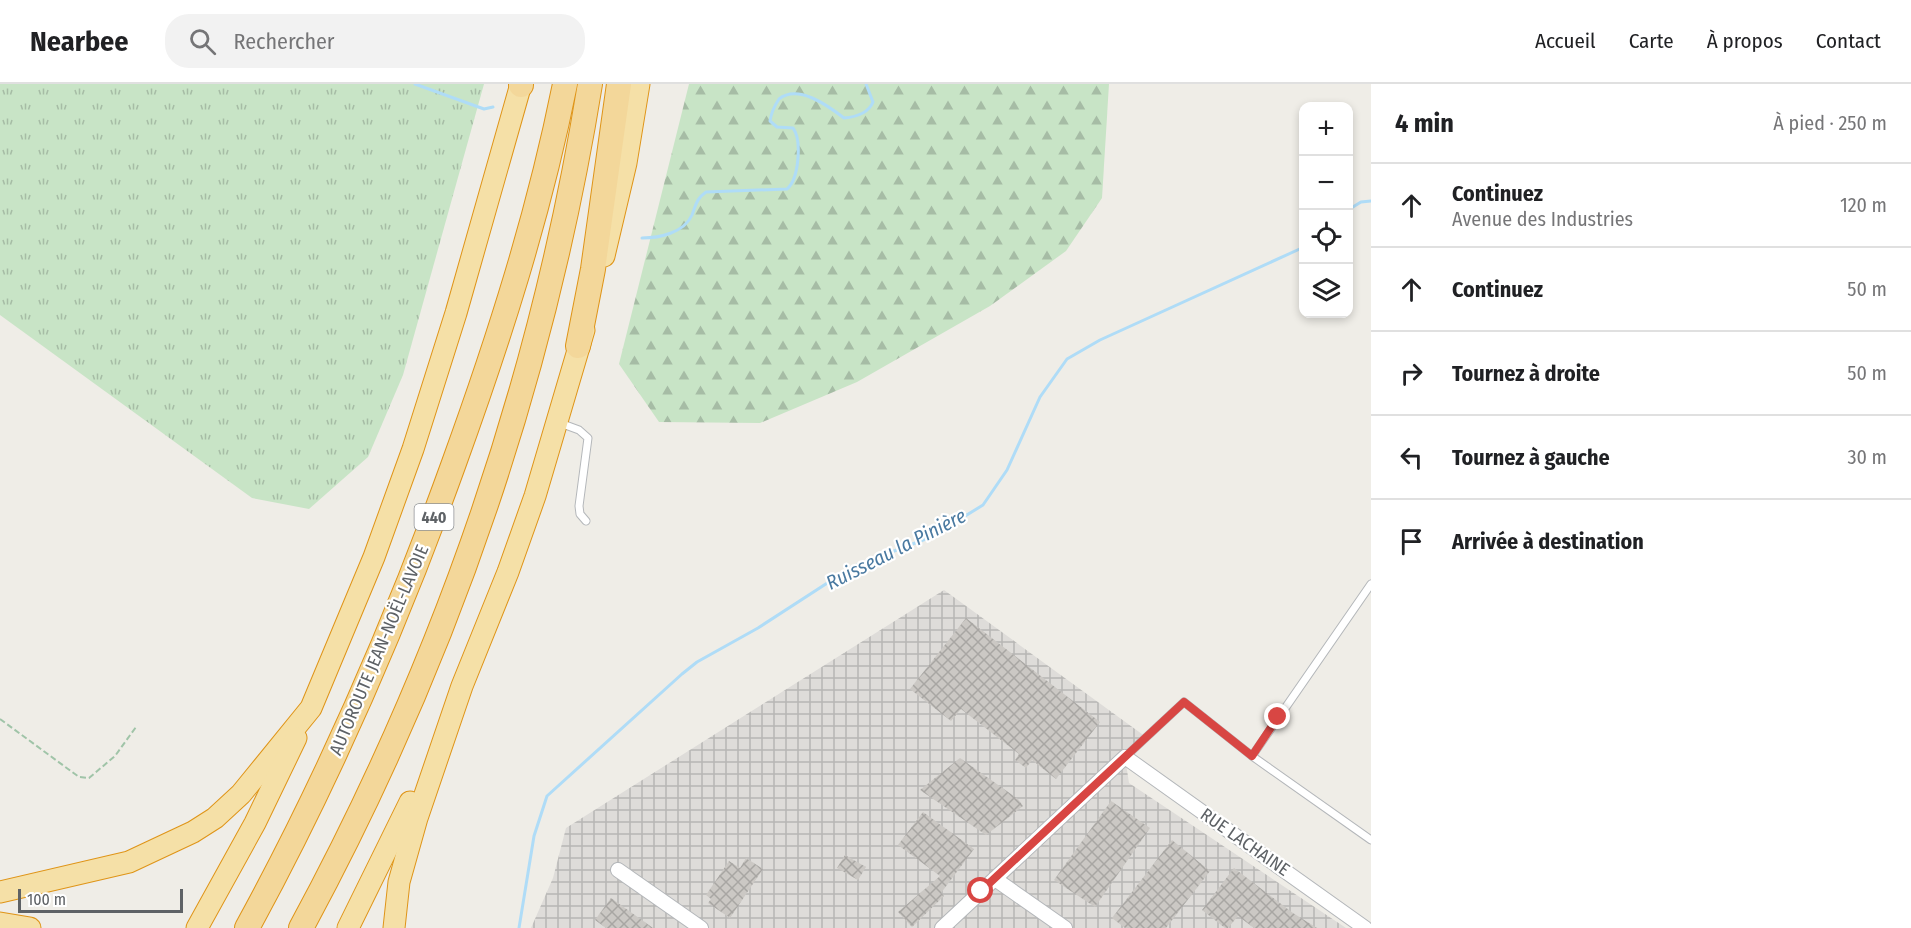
<!DOCTYPE html>
<html lang="fr">
<head>
<meta charset="utf-8">
<style>
	:root { --surface:#fff; --page:#f2f2f2; --text:#202124; --muted:#757577; --line:#e0e0e0 }
	body { margin:0; font-family:"Fira Sans Condensed",sans-serif; background:var(--page); color:var(--text) }
	.controls { position:absolute; right:18px; top:18px; display:grid; overflow:hidden; border-radius:12px; box-shadow:0 3px 9px #0003 }
	.controls button { width:54px; height:54px; display:grid; place-items:center; padding:0; border:0; border-bottom:2px solid var(--line); background:var(--surface); color:var(--text); font:30px sans-serif }
	.scale { position:absolute; left:18px; bottom:15px; width:165px; box-sizing:border-box; padding-left:6px; border:3px solid #5e6266; border-top:0; font-size:16px; line-height:21px; white-space:nowrap; color:#5e6266; -webkit-text-stroke:4px #fff; paint-order:stroke }
	.stop { position:absolute; width:18px; height:18px; margin:-14px; border:4px solid #d84643; border-radius:50%; background:#fff }
	.stop.end { background:#d84643; border-color:#fff; box-shadow:0 2px 6px #0008 }
	.list { margin:0; padding:0; list-style:none }
	h2 { display:flex; justify-content:space-between; align-items:center; height:78px; margin:0; padding:0 24px; font-size:26px }
	h2 small { font-size:20px; font-weight:400; color:var(--muted) }
	.list li { display:grid; grid-template-columns:39px 1fr auto; gap:18px; align-items:center; box-sizing:border-box; height:84px; padding:0 24px; border-top:2px solid var(--line) }
	.list b { display:block; font-size:22px; white-space:nowrap }
	.list p { margin:0; font-size:20px; white-space:nowrap; color:var(--muted) }
	.list em { font-size:20px; font-style:normal; color:var(--muted) }
	.icon { flex:none; width:33px; height:33px; fill:none; stroke:currentColor; stroke-width:2; stroke-linecap:round; stroke-linejoin:round }
	.map { position:relative; flex:none; width:1371px; height:844px; overflow:hidden }
	header { display:flex; align-items:center; gap:36px; box-sizing:border-box; height:84px; padding:0 30px; background:var(--surface); border-bottom:2px solid var(--line) }
	header strong { font-size:28px }
	nav { display:flex; gap:33px; margin-inline-start:auto; font-size:21px }
	.search { width:420px; height:54px; background:var(--page); display:flex; align-items:center; gap:15px; box-sizing:border-box; padding:0 21px; border-radius:24px; color:var(--muted); font-size:22px }
	main { display:flex }
	aside { flex:1; background:var(--surface) }
	.map>svg:first-child { display:block }
	.industrial { fill:url(#industrial-grid) }
	.grass { fill:url(#grass-tufts) }
	.forest { fill:url(#forest-firs) }
	.lines { fill:none; stroke-linecap:round; stroke-linejoin:round }
	.stream { stroke:#afdcf7; stroke-width:3 }
	.building { fill:url(#building-cross-hatch) }
	.service-casing { stroke:#b4b7ba; stroke-width:9 }
	.minor-casing { stroke:#b4b7ba; stroke-width:16 }
	.trunk-casing { stroke:#df9417; stroke-width:23 }
	.motorway-casing { stroke:#df9417; stroke-width:26 }
	.path { stroke:#a0c4a8; stroke-width:2; stroke-dasharray:6 3; stroke-linecap:butt }
	.service { stroke:#fff; stroke-width:7 }
	.minor { stroke:#fff; stroke-width:14 }
	.trunk { stroke:#f5e0a7; stroke-width:21 }
	.motorway { stroke:#f3d79a; stroke-width:24 }
	.route { stroke:#d84643; stroke-width:8 }
	.labels { text-anchor:middle; dominant-baseline:central; stroke-width:4.5; stroke-linejoin:round; paint-order:stroke }
	.shield { fill:#fff; stroke:#8e9194; stroke-width:1.5 }
	.shield-label { font-size:16px; font-weight:bold; fill:#5e6266 }
	.street-label { font-size:18px; fill:#5e6266; stroke:#fff }
	.water-label { font-size:20px; font-style:italic; fill:#4979a0; stroke:#fff }
</style>
</head>
<body>
<header>
<strong>Nearbee</strong>
<div class="search"><svg class="icon" aria-label="search" viewBox="0 0 24 24"><circle cx="10" cy="10" r="6"/><path d="M15 15l6 6"/></svg>Rechercher</div>
<nav><a>Accueil</a><a>Carte</a><a>À propos</a><a>Contact</a></nav>
</header>
<main>
<div class="map">
<svg width="1371" height="844" viewBox="0 0 1371 844">
	<defs>
		<pattern id="industrial-grid" width="8" height="8" patternUnits="userSpaceOnUse" patternTransform="scale(1.5)"><rect width="8" height="8" fill="#dedcd9"/><path d="M0 4h8M4 0v8" fill="none" stroke="#b7b6b4"/></pattern>
		<pattern id="grass-tufts" width="24" height="20" patternUnits="userSpaceOnUse" patternTransform="scale(1.5)"><rect width="24" height="20" fill="#c8e4c6"/><path d="M3 7l-1-3M5 7V3M7 7l1-3M15 17l-1-3M17 17v-4M19 17l1-3" fill="none" stroke="#a6bca5"/></pattern>
		<pattern id="forest-firs" width="22" height="20" patternUnits="userSpaceOnUse" patternTransform="scale(1.5)"><rect width="22" height="20" fill="#c8e4c6"/><path d="M5 1l3.5 6h-7zM16 11l3.5 6h-7z" fill="#a6bca5"/></pattern>
		<pattern id="building-cross-hatch" width="8" height="8" patternUnits="userSpaceOnUse" patternTransform="scale(1.5)"><rect width="8" height="8" fill="#cbc8c4"/><path d="M0 0l8 8M0 8l8-8" fill="none" stroke="#a8a6a3"/></pattern>
	</defs>
	<rect width="100%" height="100%" fill="#efede7"/>
	<!-- industrial -->
	<polygon class="industrial" points="944,506 1146,653 1125,673 1129,699 1346,844 531,844 553,794 566,744"/>
	<!-- grass -->
	<polygon class="grass" points="0,0 484,0 403,291 368,373 309,425 252,414 0,231"/>
	<!-- forest -->
	<polygon class="forest" points="689,0 1109,0 1102,114 1066,167 990,222 857,298 760,339 659,338 619,280"/>
	<g class="lines">
		<!-- stream -->
		<g class="stream">
			<polyline points="415,0 484,25 493,23"/>
			<polyline points="1348,126 1361,118 1371,117"/>
			<path d="M 642,154 C 659,154 684,149 692,131 C 696,121 696,115 706,108 L 787,105 C 799,95 802,56 793,44 L 777,43 L 770,37 C 771,30 775,21 779,15 C 798,0 827,21 844,34 C 856,33 868,30 873,18 L 866,0"/>
			<polyline points="519,844 534,752 547,712 682,590 697,578 758,544 852,483 931,453 983,421 1007,386 1040,313 1067,275 1100,256 1304,163"/>
		</g>
	</g>
	<!-- building -->
	<g class="building">
		<polygon points="966,534 1100,638 1056,695 1032,676 1026,684 1015,676 1019,670 961,625 951,637 910,605"/>
		<polygon points="960,674 1018,715 1023,722 986,751 920,706"/>
		<polygon points="1111,717 1150,744 1095,823 1054,796"/>
		<polygon points="923,728 974,765 941,809 944,812 912,843 898,828 940,792 898,761"/>
		<polygon points="1172,756 1210,787 1166,844 1125,844 1112,834"/>
		<polygon points="845,771 866,783 858,796 837,784"/>
		<polygon points="746,774 763,785 730,834 708,819 711,815 706,811 729,777 740,784"/>
		<polygon points="1234,784 1293,829 1317,844 1254,844 1238,832 1228,844 1225,844 1202,826"/>
		<polygon points="611,814 653,844 606,844 595,836"/>
	</g>
	<g class="lines">
		<!-- service casing -->
		<g class="service-casing">
			<g id="service">
				<polyline points="560,339 579,346 588,354 579,422 580,430 586,437"/>
				<polyline points="1252,672 1371,756"/>
				<polyline points="1125,673 1184,618 1252,672 1371,500"/>
			</g>
		</g>
		<!-- minor casing -->
		<g class="minor-casing">
			<g id="minor">
				<polyline points="618,786 701,844"/>
				<polyline points="995,795 1065,844"/>
				<polyline points="942,844 1125,673 1365,844"/>
			</g>
		</g>
		<!-- trunk casing -->
		<g class="trunk-casing">
			<g id="trunk">
				<polyline points="604,172 626,79 639,0"/>
				<polyline points="0,808 129,778 193,748 215,734 241,710 311,624 374,473 413,365 456,229 521,0"/>
				<polyline points="0,839 30,844"/>
				<polyline points="197,844 255,739 296,654"/>
				<polyline points="348,844 410,718"/>
				<polyline points="394,844 399,798 417,734 462,602 508,488 535,412 584,246"/>
			</g>
		</g>
		<!-- motorway casing -->
		<g class="motorway-casing">
			<g id="motorway">
				<polyline points="521,1 521,0"/>
				<polyline points="578,262 593,185 619,0"/>
				<path d="M 247,844 C 329,694 396,540 454,379 C 499,255 539,130 565,0"/>
				<path d="M 301,844 C 444,580 542,297 590,0"/>
			</g>
		</g>
		<!-- path -->
		<polyline class="path" points="0,635 79,693 89,694 115,672 136,643"/>
		<!-- service -->
		<use href="#service" class="service"/>
		<!-- minor -->
		<use href="#minor" class="minor"/>
		<!-- trunk -->
		<use href="#trunk" class="trunk"/>
		<!-- motorway -->
		<use href="#motorway" class="motorway"/>
	</g>
	<g class="lines">
		<!-- route -->
		<polyline class="route" points="981,807 1184,618 1252,672 1278,633"/>
	</g>
	<g class="labels">
		<!-- shield labels -->
		<rect class="shield" x="414.5" y="420" width="39" height="26" rx="4.5"/>
		<g class="shield-label">
			<text x="434" y="433">440</text>
		</g>
		<!-- street labels -->
		<g class="street-label">
			<text transform="translate(379 566) rotate(-67)">AUTOROUTE JEAN-NOËL-LAVOIE</text>
			<text transform="translate(1245 758) rotate(35)">RUE LACHAINE</text>
		</g>
		<!-- water labels -->
		<g class="water-label">
			<text transform="translate(896 465) rotate(-27)">Ruisseau la Pinière</text>
		</g>
	</g>
</svg>
<div class="controls">
<button>+</button>
<button>−</button>
<button><svg class="icon" aria-label="locate" viewBox="0 0 24 24"><circle cx="12" cy="12" r="6"/><path d="M12 2v4M12 18v4M2 12h4M18 12h4"/></svg></button>
<button><svg class="icon" aria-label="layers" viewBox="0 0 24 24"><path d="M12 4l9 5-9 5-9-5zM3 14l9 5 9-5"/></svg></button>
</div>
<div class="scale">100 m</div>
<div class="stop" style="left:981px;top:807px"></div>
<div class="stop end" style="left:1278px;top:633px"></div>
</div>
<aside>
<h2>4 min<small>À pied · 250 m</small></h2>
<ul class="list">
<li><svg class="icon" aria-label="ahead" viewBox="0 0 24 24"><path d="M12 20V5M6 11l6-6 6 6"/></svg><div><b>Continuez</b><p>Avenue des Industries</p></div><em>120 m</em></li>
<li><svg class="icon" aria-label="ahead" viewBox="0 0 24 24"><path d="M12 20V5M6 11l6-6 6 6"/></svg><div><b>Continuez</b></div><em>50 m</em></li>
<li><svg class="icon" aria-label="right" viewBox="0 0 24 24"><path d="M7 20v-9h11M14 6l5 5-5 5"/></svg><div><b>Tournez à droite</b></div><em>50 m</em></li>
<li><svg class="icon" aria-label="left" viewBox="0 0 24 24"><path d="M17 20v-9H6M10 6l-5 5 5 5"/></svg><div><b>Tournez à gauche</b></div><em>30 m</em></li>
<li><svg class="icon" aria-label="arrive" viewBox="0 0 24 24"><path d="M6 21V4h12l-3 4 3 4H6"/></svg><div><b>Arrivée à destination</b></div></li>
</ul>
</aside>
</main>
</body>
</html>
